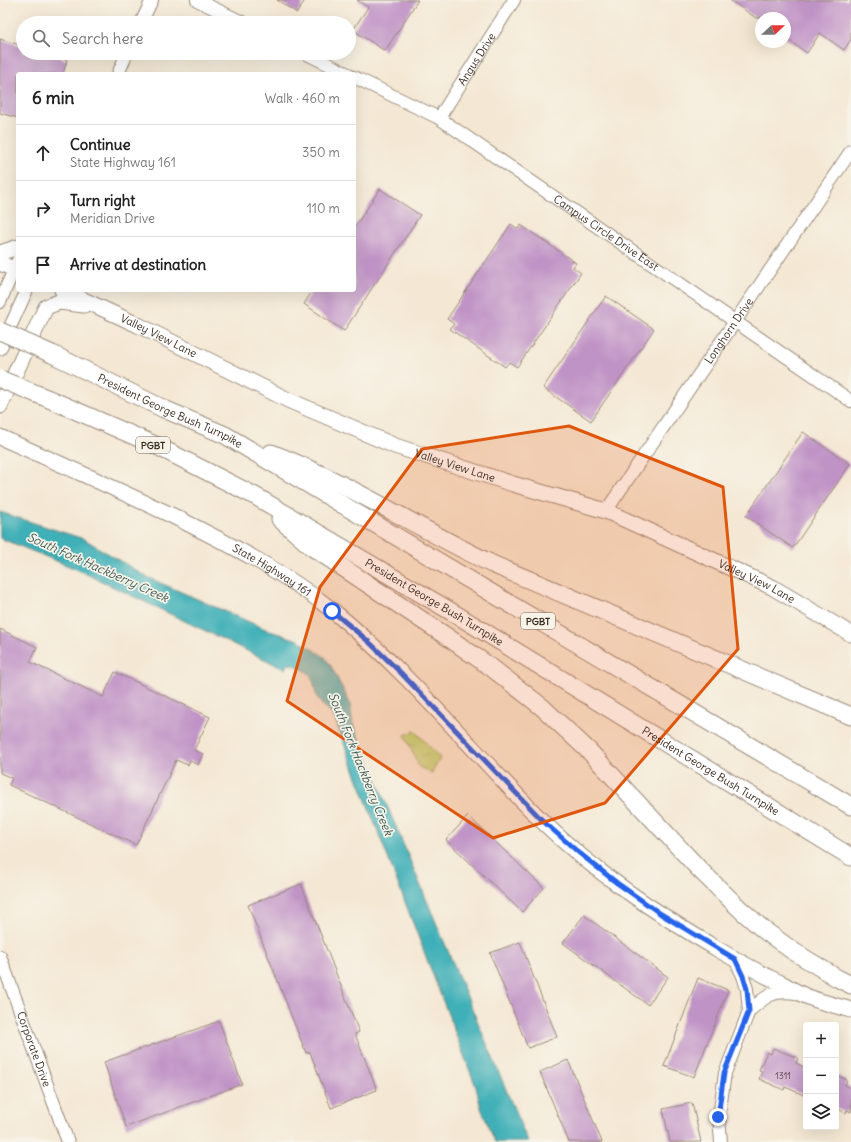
<!DOCTYPE html>
<html lang="en">
<head>
<meta charset="utf-8">
<style>
	:root { --surface:#fff; --page:#f6f6f6; --text:#222; --muted:#767676; --line:#e0e0e0 }
	body { margin:0; font-family:Delius,sans-serif; background:var(--page); color:var(--text) }
	.controls { position:absolute; right:12px; bottom:12px; display:grid; overflow:hidden; border-radius:4px; box-shadow:0 4px 16px #0002 }
	.controls button { width:36px; height:36px; display:grid; place-items:center; padding:0; border:0; border-bottom:1px solid var(--line); background:var(--surface); color:var(--text); font:20px sans-serif }
	.compass { position:absolute; left:755px; top:12px; width:36px; height:36px; border-radius:50%; background:var(--surface); box-shadow:0 4px 16px #0002; rotate:68deg }
	.stop { position:absolute; width:12px; height:12px; margin:-9px; border:3px solid #2563eb; border-radius:50%; background:#fff }
	.stop.end { background:#2563eb; border-color:#fff; box-shadow:0 1px 4px #0008 }
	.list { margin:0; padding:0; list-style:none }
	h2 { display:flex; justify-content:space-between; align-items:center; height:52px; margin:0; padding:0 16px; font-size:17px }
	h2 small { font-size:13px; font-weight:400; color:var(--muted) }
	.list li { display:grid; grid-template-columns:26px 1fr auto; gap:12px; align-items:center; box-sizing:border-box; height:56px; padding:0 16px; border-top:1px solid var(--line) }
	.list b { display:block; font-size:15px; white-space:nowrap }
	.list p { margin:0; font-size:13px; white-space:nowrap; color:var(--muted) }
	.list em { font-size:13px; font-style:normal; color:var(--muted) }
	.icon { flex:none; width:22px; height:22px; fill:none; stroke:currentColor; stroke-width:2; stroke-linecap:round; stroke-linejoin:round }
	.map { position:relative; flex:none; width:851px; height:1142px; overflow:hidden }
	.search { position:absolute; background:var(--surface); box-shadow:0 4px 16px #0002; left:16px; top:16px; width:340px; height:44px; display:flex; align-items:center; gap:10px; box-sizing:border-box; padding:0 14px; border-radius:22px; color:var(--muted); font-size:15px }
	.panel { position:absolute; background:var(--surface); box-shadow:0 4px 16px #0002; left:16px; top:72px; width:340px; height:220px; border-radius:4px }
	.map>svg:first-child { display:block }
	.grass { fill:url(#grass-tufts); stroke:#7c804c }
	.water { fill:#3fb0b8; stroke:#3d6d6b }
	.building { fill:#c093c6 }
	.lines { fill:none; stroke-linecap:round; stroke-linejoin:round }
	.minor-casing { stroke:#988979; stroke-width:14 }
	.major-casing { stroke:#988979; stroke-width:17 }
	.highway-casing { stroke:#988979; stroke-width:19 }
	.minor { stroke:#fff; stroke-width:12 }
	.major { stroke:#fff; stroke-width:15 }
	.highway { stroke:#fff; stroke-width:17 }
	.highway-bridge-casing { stroke:#988979; stroke-width:19; stroke-linecap:butt }
	.highway-bridge { stroke:#fff; stroke-width:17 }
	.route { stroke:#2563eb; stroke-width:5 }
	.marked { fill:#df570d; fill-opacity:0.2; stroke:#df570d; stroke-width:3; stroke-linejoin:round }
	.labels { text-anchor:middle; dominant-baseline:central; stroke-width:3.5; stroke-linejoin:round; paint-order:stroke }
	.number-label { font-size:9px; fill:#5c4448 }
	.shield { fill:#f7f3e8; stroke:#73665b; stroke-width:1 }
	.shield-label { font-size:10px; font-weight:bold; fill:#3b2a1e }
	.street-label { font-size:11px; fill:#3b2a1e; stroke:#f7f3e8 }
	.water-label { font-size:12px; font-style:italic; fill:#3c5954; stroke:#f7f3e8 }
</style>
</head>
<body>
<div class="map">
<svg width="851" height="1142" viewBox="0 0 851 1142">
	<defs>
		<pattern id="grass-tufts" width="24" height="20" patternUnits="userSpaceOnUse"><rect width="24" height="20" fill="#bcd57a"/><path d="M3 7l-1-3M5 7V3M7 7l1-3M15 17l-1-3M17 17v-4M19 17l1-3" fill="none" stroke="#a2b769"/></pattern>
	</defs>
	<rect width="100%" height="100%" fill="#f7f3e8"/>
	<filter id="ink" filterUnits="userSpaceOnUse"><feTurbulence type="fractalNoise" baseFrequency=".025" numOctaves="2"/><feDisplacementMap in="SourceGraphic" scale="8" xChannelSelector="R" yChannelSelector="G"/><feConvolveMatrix kernelMatrix="1 2 1 2 8 2 1 2 1" color-interpolation-filters="sRGB"/></filter>
	<filter id="wash" filterUnits="userSpaceOnUse"><feTurbulence type="fractalNoise" baseFrequency=".012" numOctaves="4" result="noise"/><feDisplacementMap in="SourceGraphic" scale="16" xChannelSelector="R" yChannelSelector="G"/><feGaussianBlur stdDeviation="0.9" result="paint"/><feColorMatrix in="noise" values="0 0 0 0 0 0 0 0 0 0 0 0 0 0 0 0 0 1.4 0 .05"/><feComposite in="paint" operator="in"/></filter>
	<g filter="url(#wash)">
		<rect width="100%" height="100%" fill="#f4e8d4"/>
		<!-- grass -->
		<polygon class="grass" points="415,731 440,758 432,773 419,767 405,735"/>
		<!-- water -->
		<path class="water" d="M 0,512 L 84,539 L 147,577 L 270,631 L 298,640 L 325,657 L 331,666 L 350,703 L 353,724 L 528,1142 L 495,1142 L 481,1108 L 476,1087 L 335,720 C 333,718 332,714 330,712 C 327,708 322,706 319,701 C 311,687 318,677 302,669 C 297,666 293,664 287,664 L 285,669 L 76,569 L 0,538 Z"/>
		<g id="blocks">
			<!-- building -->
			<g class="building">
				<polygon points="277,0 305,0 297,13"/>
				<polygon points="357,0 418,0 385,51 353,30 368,7"/>
				<polygon points="730,0 851,0 851,39 844,50 820,33 807,53 785,38 785,18 756,18"/>
				<polygon points="0,39 23,46 23,53 44,53 67,60 63,74 18,74 18,118 0,113"/>
				<polygon points="380,189 420,215 344,331 304,304 313,290 354,290 354,228"/>
				<polygon points="511,224 518,229 521,225 576,263 573,267 581,273 517,367 509,362 505,367 450,329 454,324 447,319"/>
				<polygon points="606,296 654,329 591,421 543,388"/>
				<polygon points="803,432 850,464 793,548 746,516"/>
				<polygon points="0,629 37,647 30,662 103,697 115,672 210,717 194,750 203,754 198,765 190,761 188,765 176,760 136,845 9,785 12,778 0,773"/>
				<polygon points="468,816 544,888 522,912 446,840"/>
				<polygon points="301,884 359,1032 355,1034 377,1090 331,1108 310,1052 306,1053 248,905"/>
				<polygon points="584,915 668,977 648,1005 563,943"/>
				<polygon points="520,942 557,1037 528,1048 490,953"/>
				<polygon points="698,978 728,990 694,1077 664,1066"/>
				<polygon points="219,1021 242,1084 126,1127 104,1062"/>
				<polygon points="773,1048 798,1058 796,1063 806,1068 806,1096 785,1087 784,1090 759,1079 762,1071 759,1070 767,1052 771,1054"/>
				<polygon points="568,1060 602,1142 569,1142 540,1072"/>
				<polygon points="836,1075 847,1080 845,1085 851,1088 851,1112 847,1110 846,1113 836,1108"/>
				<polygon points="692,1103 701,1142 670,1142 663,1109"/>
			</g>
		</g>
	</g>
	<g filter="url(#ink)">
		<use href="#blocks" fill-opacity="0" stroke="#988979" stroke-width="1"/>
		<g class="lines">
			<!-- minor casing -->
			<g class="minor-casing">
				<g id="minor">
					<polyline points="197,0 244,23"/>
					<polyline points="141,23 152,0"/>
					<polyline points="305,53 348,74"/>
					<polyline points="118,74 127,53"/>
					<path id="s1" d="M 354,77 L 439,118 L 851,401"/>
					<path id="s2" d="M 439,118 L 514,0"/>
					<polyline points="0,302 18,260"/>
					<polyline points="0,349 27,290"/>
					<path id="s3" d="M 606,511 L 851,151"/>
					<path id="s4" d="M 0,956 L 68,1142"/>
					<path d="M 749,1011 C 767,995 773,990 797,993"/>
					<polyline points="721,1142 719,1117 725,1073 749,1011 747,989 743,976 735,959"/>
				</g>
			</g>
			<!-- major casing -->
			<g class="major-casing">
				<g id="major">
					<polyline points="0,253 18,247"/>
					<polyline points="0,263 18,271"/>
					<path id="s5" d="M 62,290 L 138,325 L 288,400 L 395,446 L 513,484 L 606,511 L 772,587 L 851,634"/>
					<polyline points="0,406 46,307 59,302 84,305"/>
					<path id="s6" d="M 0,437 C 57,462 114,488 171,515 C 227,543 283,571 332,610 C 410,673 472,751 542,821 C 594,872 656,913 719,950 C 740,962 761,974 783,984 C 792,989 801,995 811,998 C 824,1003 838,1006 851,1010"/>
				</g>
			</g>
			<!-- highway casing -->
			<g class="highway-casing">
				<g id="highway">
					<path id="s7" d="M 52,354 L 164,409 L 225,435 L 851,806"/>
					<path id="s8" d="M 49,399 L 155,445 L 255,496 L 457,615 L 851,857"/>
					<path d="M 271,453 C 347,482 418,528 492,564 L 851,716"/>
					<polyline points="280,519 312,547 446,636 492,668 542,707 590,752 700,870 741,910 764,930 793,951 837,978 851,985"/>
				</g>
			</g>
			<!-- minor -->
			<use href="#minor" class="minor"/>
			<!-- major -->
			<use href="#major" class="major"/>
			<!-- highway -->
			<use href="#highway" class="highway"/>
			<!-- highway-bridge casing -->
			<g class="highway-bridge-casing">
				<g id="highway-bridge">
					<polyline points="0,331 52,354"/>
					<polyline points="0,379 49,399"/>
				</g>
			</g>
			<!-- highway-bridge -->
			<use href="#highway-bridge" class="highway-bridge"/>
		</g>
	</g>
	<g class="lines" filter="url(#ink)">
		<!-- route -->
		<polyline class="route" points="332,611 368,641 401,673 544,822 578,852 617,883 661,914 735,959 743,976 747,989 749,1011 724,1073 718,1117"/>
	</g>
	<!-- marked area -->
	<path class="marked" d="M 569,426 L 723,487 L 738,649 L 605,803 L 493,838 L 287,701 L 320,587 L 422,449 Z"/>
	<g class="labels">
		<!-- number labels -->
		<g class="number-label">
			<text x="783" y="1075">1311</text>
		</g>
		<!-- shield labels -->
		<g class="shield">
			<rect x="136" y="437" width="34" height="16" rx="3"/>
			<rect x="521" y="613" width="34" height="16" rx="3"/>
		</g>
		<g class="shield-label">
			<text x="153" y="445">PGBT</text>
			<text x="538" y="621">PGBT</text>
		</g>
		<!-- street labels -->
		<g class="street-label">
			<text stroke="none"><textPath href="#s2" startOffset="70">Angus Drive</textPath></text>
			<text stroke="none"><textPath href="#s1" startOffset="297">Campus Circle Drive East</textPath></text>
			<text stroke="none"><textPath href="#s3" startOffset="218">Longhorn Drive</textPath></text>
			<text stroke="none"><textPath href="#s5" startOffset="107">Valley View Lane</textPath></text>
			<text stroke="none"><textPath href="#s7" startOffset="131">President George Bush Turnpike</textPath></text>
			<text stroke="none"><textPath href="#s5" startOffset="431">Valley View Lane</textPath></text>
			<text stroke="none"><textPath href="#s6" startOffset="303">State Highway 161</textPath></text>
			<text stroke="none"><textPath href="#s5" startOffset="755">Valley View Lane</textPath></text>
			<text stroke="none"><textPath href="#s8" startOffset="436">President George Bush Turnpike</textPath></text>
			<text stroke="none"><textPath href="#s8" startOffset="760">President George Bush Turnpike</textPath></text>
			<text stroke="none"><textPath href="#s4" startOffset="99">Corporate Drive</textPath></text>
		</g>
		<!-- water labels -->
		<g class="water-label">
			<text transform="translate(98 567) rotate(24)">South Fork Hackberry Creek</text>
			<text transform="translate(361 764) rotate(68)">South Fork Hackberry Creek</text>
		</g>
	</g>
</svg>
<div class="controls">
<button>+</button>
<button>−</button>
<button><svg class="icon" aria-label="layers" viewBox="0 0 24 24"><path d="M12 4l9 5-9 5-9-5zM3 14l9 5 9-5"/></svg></button>
</div>
<svg class="compass" viewBox="-18 -18 36 36"><path d="M0-13l5 13h-10z" fill="#e53935"/><path d="M0 13l5-13h-10z" fill="#767676"/></svg>
<div class="stop" style="left:332px;top:611px"></div>
<div class="stop end" style="left:718px;top:1117px"></div>
<div class="search"><svg class="icon" aria-label="search" viewBox="0 0 24 24"><circle cx="10" cy="10" r="6"/><path d="M15 15l6 6"/></svg>Search here</div>
<section class="panel">
<h2>6 min<small>Walk · 460 m</small></h2>
<ul class="list">
<li><svg class="icon" aria-label="ahead" viewBox="0 0 24 24"><path d="M12 20V5M6 11l6-6 6 6"/></svg><div><b>Continue</b><p>State Highway 161</p></div><em>350 m</em></li>
<li><svg class="icon" aria-label="right" viewBox="0 0 24 24"><path d="M7 20v-9h11M14 6l5 5-5 5"/></svg><div><b>Turn right</b><p>Meridian Drive</p></div><em>110 m</em></li>
<li><svg class="icon" aria-label="arrive" viewBox="0 0 24 24"><path d="M6 21V4h12l-3 4 3 4H6"/></svg><div><b>Arrive at destination</b></div></li>
</ul>
</section>
</div>
</body>
</html>
